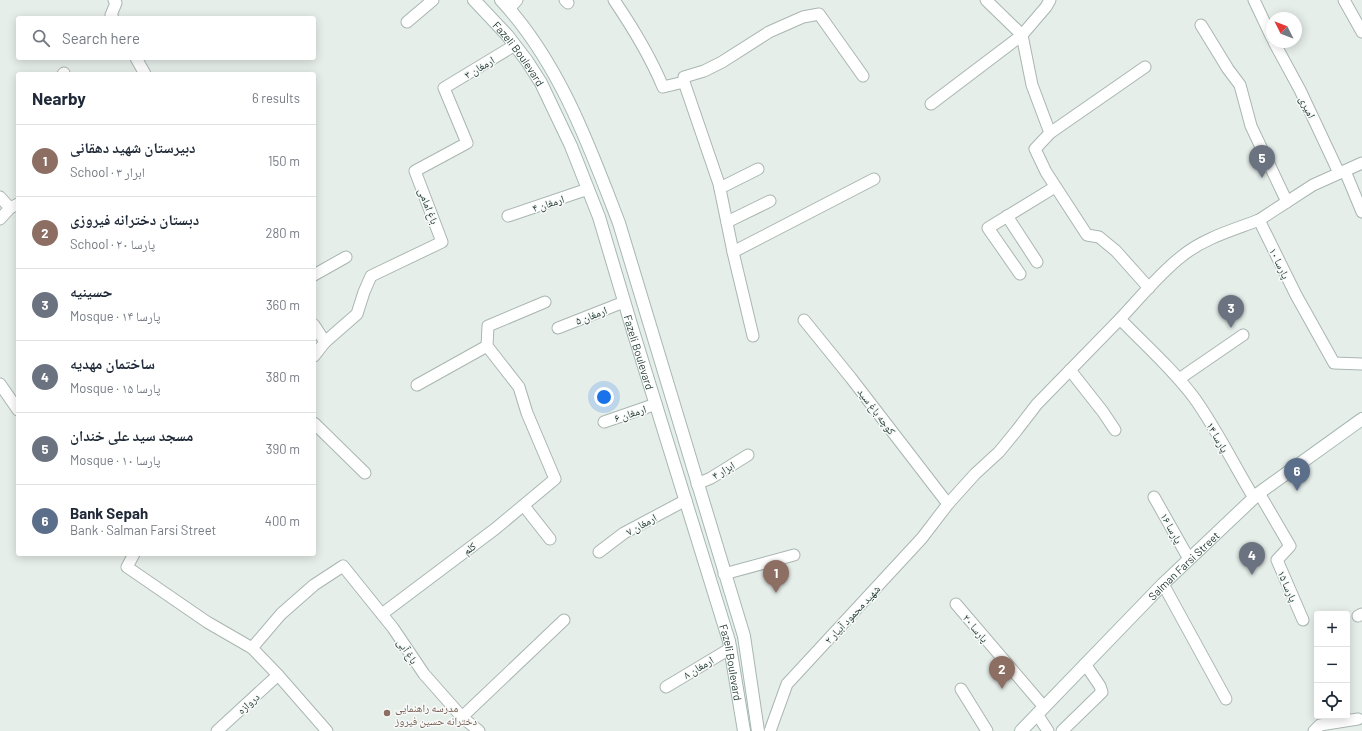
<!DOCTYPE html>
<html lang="en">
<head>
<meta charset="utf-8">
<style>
	:root { --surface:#fff; --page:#f6f6f7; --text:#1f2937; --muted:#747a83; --line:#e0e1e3; --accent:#ea580c }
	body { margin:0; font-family:Barlow,"Noto Naskh Arabic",sans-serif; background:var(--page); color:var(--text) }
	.controls { position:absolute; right:12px; bottom:12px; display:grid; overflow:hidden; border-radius:4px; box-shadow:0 2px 10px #0003 }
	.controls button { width:36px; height:36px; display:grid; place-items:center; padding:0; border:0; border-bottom:1px solid var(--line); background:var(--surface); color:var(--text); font:20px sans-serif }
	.compass { position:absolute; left:1266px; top:12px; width:36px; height:36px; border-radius:50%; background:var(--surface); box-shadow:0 2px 10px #0003; rotate:312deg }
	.you { position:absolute; left:604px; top:397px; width:14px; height:14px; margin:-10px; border:3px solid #fff; border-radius:50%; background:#1a73e8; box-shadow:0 0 0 6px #1a73e833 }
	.badge { display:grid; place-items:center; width:26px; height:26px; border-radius:50%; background:var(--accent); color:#fff; font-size:13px; font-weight:700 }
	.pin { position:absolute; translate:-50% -33px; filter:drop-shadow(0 1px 2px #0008) }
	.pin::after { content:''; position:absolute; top:21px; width:14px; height:12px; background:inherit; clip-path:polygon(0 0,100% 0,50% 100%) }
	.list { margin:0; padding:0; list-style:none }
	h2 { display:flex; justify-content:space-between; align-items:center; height:52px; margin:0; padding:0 16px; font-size:17px }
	h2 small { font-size:13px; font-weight:400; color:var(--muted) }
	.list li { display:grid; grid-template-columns:26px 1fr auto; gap:12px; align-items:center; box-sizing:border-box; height:72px; padding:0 16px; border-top:1px solid var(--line) }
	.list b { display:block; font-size:15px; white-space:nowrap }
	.list p { margin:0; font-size:13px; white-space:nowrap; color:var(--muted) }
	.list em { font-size:13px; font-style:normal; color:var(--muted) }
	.icon { flex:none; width:22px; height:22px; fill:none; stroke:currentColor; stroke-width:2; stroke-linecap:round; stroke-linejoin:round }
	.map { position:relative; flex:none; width:1362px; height:731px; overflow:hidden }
	.search { position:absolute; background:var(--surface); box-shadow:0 2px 10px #0003; left:16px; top:16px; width:300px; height:44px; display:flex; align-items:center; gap:10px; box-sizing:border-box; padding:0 14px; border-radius:4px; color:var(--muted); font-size:15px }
	.panel { position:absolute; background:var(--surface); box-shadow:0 2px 10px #0003; left:16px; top:72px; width:300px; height:484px; border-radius:4px }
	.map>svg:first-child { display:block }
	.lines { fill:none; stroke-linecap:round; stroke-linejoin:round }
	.street-casing { stroke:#a9b6b1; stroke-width:13 }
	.secondary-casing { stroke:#a6b8b2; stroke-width:14 }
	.street { stroke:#fff; stroke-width:11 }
	.secondary { stroke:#fff; stroke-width:12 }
	.education-dot { fill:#8d6e63; stroke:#f7faf8; stroke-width:1.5 }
	.labels { text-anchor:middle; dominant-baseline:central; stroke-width:3; stroke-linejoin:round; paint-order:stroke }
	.street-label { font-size:11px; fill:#273e38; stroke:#f7faf8 }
	.education-label { font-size:11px; fill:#785e54; stroke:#f7faf8; text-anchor:start }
</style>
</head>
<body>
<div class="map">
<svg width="1362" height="731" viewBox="0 0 1362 731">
	<rect width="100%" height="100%" fill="#e6eeea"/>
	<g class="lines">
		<!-- street casing -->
		<g class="street-casing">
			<g id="street">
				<polyline points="565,0 568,3"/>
				<path d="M 614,0 C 633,28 650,56 663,87 L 684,82 L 719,184 L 733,252 L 753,336"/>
				<polyline points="1050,0 1046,7 1022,35 1032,85 1050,133 1035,149 1046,172 1087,235 1099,237 1116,251 1149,288"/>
				<polyline points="1254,0 1272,38"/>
				<polyline points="1344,0 1362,32"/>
				<polyline points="509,9 517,0"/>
				<polyline points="113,18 111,15 116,3 114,0"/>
				<polyline points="407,22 433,0"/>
				<polyline points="1201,25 1228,69 1240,85 1251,126 1287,202"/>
				<polyline points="1274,42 1300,90 1339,173"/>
				<polyline points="136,58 145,74"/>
				<polyline points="63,74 64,73"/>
				<polyline points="684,82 684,77 704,71 722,62 769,32 803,17 819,14 863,76"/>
				<polyline points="931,104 1022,35 986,0"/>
				<polyline points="1050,133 1145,67"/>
				<polyline points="1362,163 1313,185 1259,220 1296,295 1334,363 1362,364"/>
				<polyline points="1345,171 1362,212"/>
				<polyline points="720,188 758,169"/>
				<polyline points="0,197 10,208"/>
				<polyline points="508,216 588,189"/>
				<polyline points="1007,216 1037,262"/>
				<polyline points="0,219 10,208 18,204"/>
				<polyline points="727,222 770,201"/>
				<polyline points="733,252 874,179"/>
				<polyline points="1020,274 988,228 1055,187"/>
				<polyline points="314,275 346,257"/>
				<polyline points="804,320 851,378 948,504"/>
				<polyline points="314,325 325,342 357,314 364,292 371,276 442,242 415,171 467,143 444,88 515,45"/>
				<polyline points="558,328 624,302"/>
				<polyline points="314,356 325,342"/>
				<polyline points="1070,370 1103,412 1115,430"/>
				<polyline points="1179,379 1243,335"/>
				<polyline points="0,384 18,410"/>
				<polyline points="417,385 487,346"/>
				<polyline points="604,422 656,404"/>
				<polyline points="314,423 365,473"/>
				<polyline points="697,484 711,478 748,455"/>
				<polyline points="1259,493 1290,546 1277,560 1303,620"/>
				<polyline points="1154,497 1189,559"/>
				<path d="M 1254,498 C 1234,465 1217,430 1195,399 C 1173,369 1145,345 1120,319 C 1140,298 1159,274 1182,256 C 1204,238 1233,230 1259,220"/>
				<polyline points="524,506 550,539"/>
				<polyline points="599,552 624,533 686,500"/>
				<polyline points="134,554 127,567 207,622 252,648 278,675 327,731"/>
				<polyline points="724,574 794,555"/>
				<polyline points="1163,584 1226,699"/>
				<polyline points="956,604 1044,707"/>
				<polyline points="382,614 495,529 555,479 527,413 519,387 487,346 488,326 545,302"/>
				<polyline points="1358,616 1362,614"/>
				<polyline points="252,648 281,614 314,585 343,566 393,628 424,674 462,717 479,731"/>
				<polyline points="666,687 731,648"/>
				<polyline points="961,689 987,731"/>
				<polyline points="1037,714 1048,731"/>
				<polyline points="462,717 564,620"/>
				<polyline points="217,731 278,675"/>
				<polyline points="770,731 787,684 922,538 948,504 975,474 999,452 1017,430 1037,404 1120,319"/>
				<polyline points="1062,731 1102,692 1100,686 1085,664"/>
				<polyline points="1314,731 1320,725 1358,719"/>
			</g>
		</g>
		<!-- secondary casing -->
		<g class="secondary-casing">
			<g id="secondary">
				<path id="s1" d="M 474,0 L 507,35 L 527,61 L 541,83 L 571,146 L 599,217 L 633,331 L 729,641 L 744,731"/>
				<path d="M 501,0 C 559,62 589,145 619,223 L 744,636 L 758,731"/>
				<path id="s2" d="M 1021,731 L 1163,584 L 1259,493 L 1362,419"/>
			</g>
		</g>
		<!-- street -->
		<use href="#street" class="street"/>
		<!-- secondary -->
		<use href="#secondary" class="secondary"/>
	</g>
	<!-- markers -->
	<circle class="education-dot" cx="387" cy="713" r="4"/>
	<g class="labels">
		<!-- street labels -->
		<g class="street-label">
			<text stroke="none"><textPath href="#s1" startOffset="70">Fazeli Boulevard</textPath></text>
			<text transform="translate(479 67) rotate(-31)">ارمغان ۳</text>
			<text transform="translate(1308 107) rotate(65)">امیری</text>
			<text transform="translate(548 203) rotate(-18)">ارمغان ۴</text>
			<text transform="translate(429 206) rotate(69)">باغ امامی</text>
			<text transform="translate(1280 263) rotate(64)">پارسا ۱۰</text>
			<text transform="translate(591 315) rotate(-21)">ارمغان ۵</text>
			<text stroke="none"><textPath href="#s1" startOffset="394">Fazeli Boulevard</textPath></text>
			<text transform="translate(877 411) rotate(53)">کوچه باغ سید</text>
			<text transform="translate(630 413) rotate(-18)">ارمغان ۶</text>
			<text transform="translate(1218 437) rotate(60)">پارسا ۱۴</text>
			<text transform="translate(723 470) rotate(-31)">ابزار ۴</text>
			<text transform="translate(641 524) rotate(-29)">ارمغان ۷</text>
			<text transform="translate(1172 528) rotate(61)">پارسا ۱۶</text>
			<text transform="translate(469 548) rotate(-37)">کلم</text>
			<text stroke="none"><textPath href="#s2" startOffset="232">Salman Farsi Street</textPath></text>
			<text transform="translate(1288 586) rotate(66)">پارسا ۱۵</text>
			<text transform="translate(852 614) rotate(-47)">شهید محمود آبیار ۲</text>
			<text transform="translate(976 628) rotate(50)">پارسا ۲۰</text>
			<text transform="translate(408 651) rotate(56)">باغ آبی</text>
			<text stroke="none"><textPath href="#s1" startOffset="718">Fazeli Boulevard</textPath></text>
			<text transform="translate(698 667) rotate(-31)">ارمغان ۸</text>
			<text transform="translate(248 703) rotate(-42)">دروازه</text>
		</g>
		<!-- education labels -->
		<g class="education-label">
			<text x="395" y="707">مدرسه راهنمایی<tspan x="395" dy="13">دخترانه حسین فیروز</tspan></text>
		</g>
	</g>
</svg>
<div class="controls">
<button>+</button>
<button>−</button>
<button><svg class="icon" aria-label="locate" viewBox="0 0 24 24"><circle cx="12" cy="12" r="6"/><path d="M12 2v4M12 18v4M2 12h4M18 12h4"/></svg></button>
</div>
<svg class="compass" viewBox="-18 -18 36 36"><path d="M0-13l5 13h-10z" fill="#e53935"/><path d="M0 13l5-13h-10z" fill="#747a83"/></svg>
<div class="you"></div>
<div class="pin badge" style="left:776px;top:593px;background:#8d6e63">1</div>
<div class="pin badge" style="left:1002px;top:689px;background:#8d6e63">2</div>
<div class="pin badge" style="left:1231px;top:328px;background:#6b7280">3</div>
<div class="pin badge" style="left:1252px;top:575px;background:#6b7280">4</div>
<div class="pin badge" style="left:1262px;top:178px;background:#6b7280">5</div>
<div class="pin badge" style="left:1297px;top:491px;background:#5c6f8a">6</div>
<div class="search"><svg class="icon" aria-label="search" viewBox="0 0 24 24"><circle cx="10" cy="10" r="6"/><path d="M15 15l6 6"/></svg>Search here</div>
<section class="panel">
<h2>Nearby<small>6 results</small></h2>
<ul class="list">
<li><span class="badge" style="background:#8d6e63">1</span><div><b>دبیرستان شهید دهقانی</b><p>School · ابرار ۳</p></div><em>150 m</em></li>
<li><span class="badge" style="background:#8d6e63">2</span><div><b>دبستان دخترانه فیروزی</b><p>School · پارسا ۲۰</p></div><em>280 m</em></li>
<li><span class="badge" style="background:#6b7280">3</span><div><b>حسینیه</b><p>Mosque · پارسا ۱۴</p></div><em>360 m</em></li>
<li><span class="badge" style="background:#6b7280">4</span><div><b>ساختمان مهدیه</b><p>Mosque · پارسا ۱۵</p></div><em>380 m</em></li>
<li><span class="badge" style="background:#6b7280">5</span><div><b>مسجد سید علی خندان</b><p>Mosque · پارسا ۱۰</p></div><em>390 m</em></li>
<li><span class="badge" style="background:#5c6f8a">6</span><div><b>Bank Sepah</b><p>Bank · Salman Farsi Street</p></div><em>400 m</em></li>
</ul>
</section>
</div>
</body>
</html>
